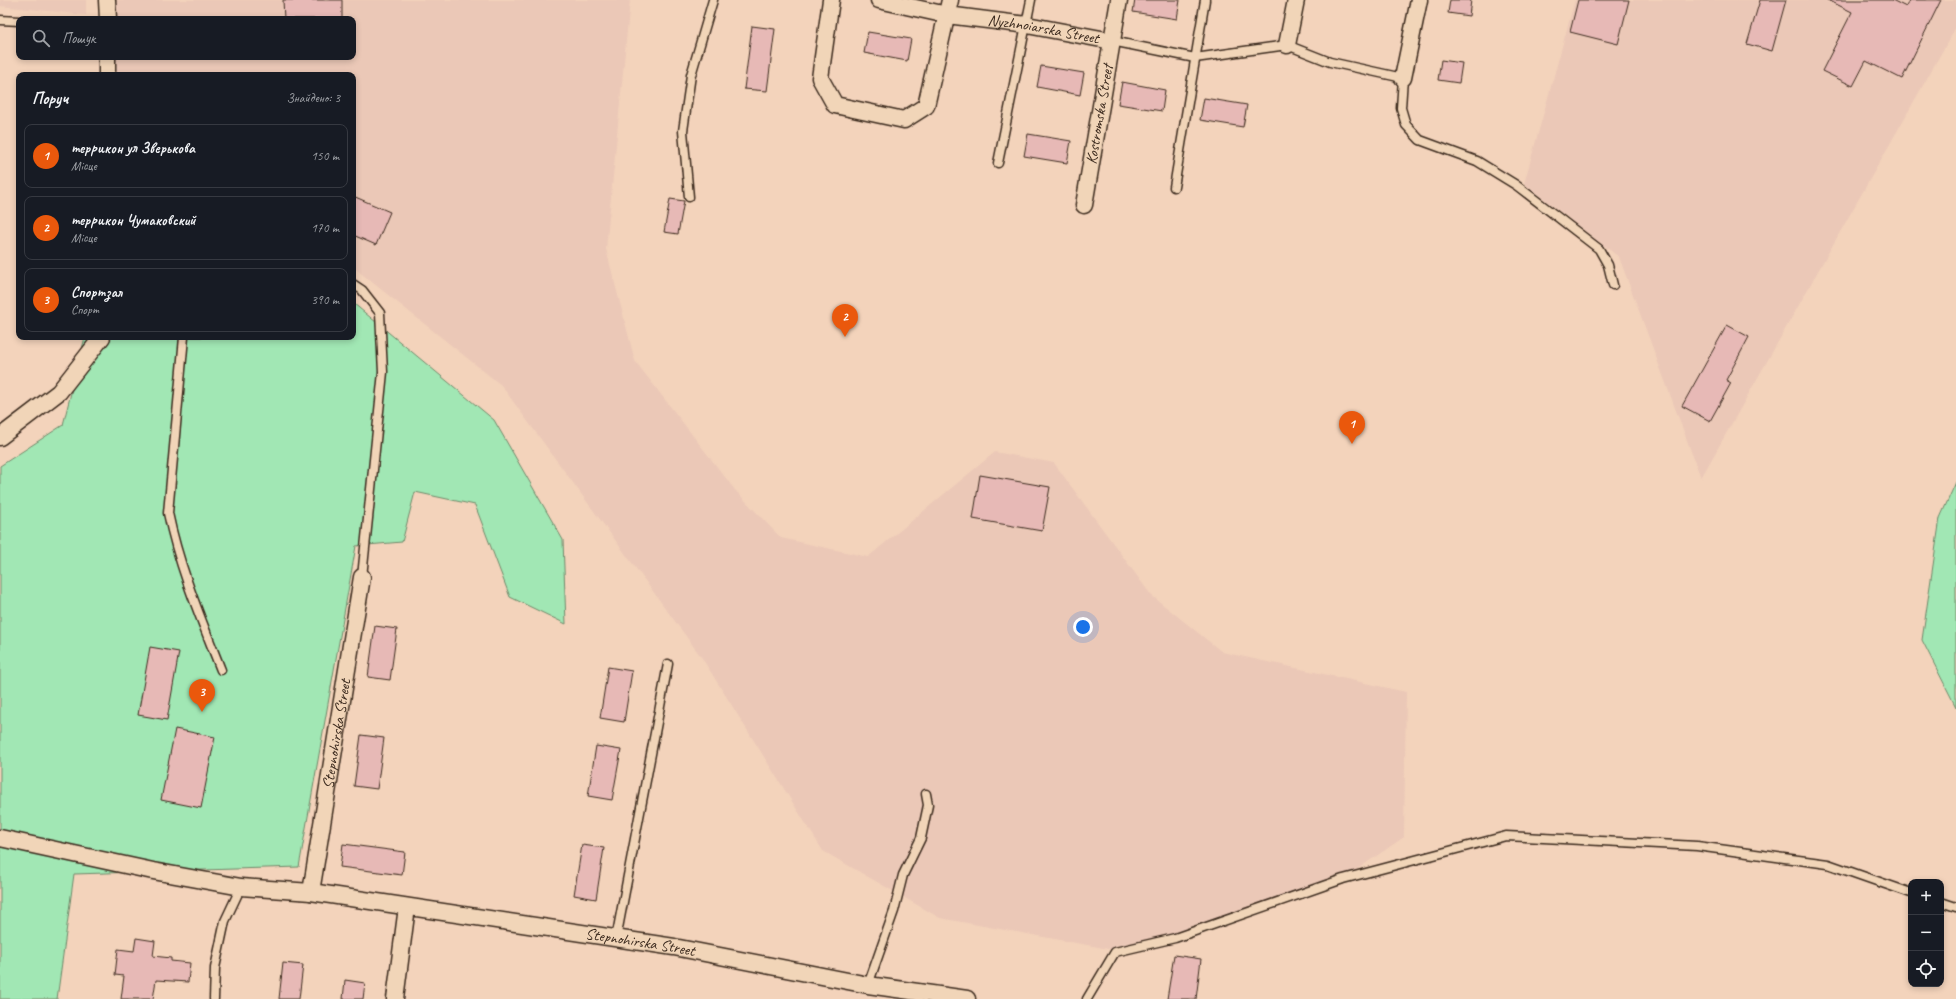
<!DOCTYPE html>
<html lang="uk">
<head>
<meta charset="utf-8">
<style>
	:root { --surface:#171b24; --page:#242831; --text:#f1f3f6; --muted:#9ea1a6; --line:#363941; --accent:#ea580c }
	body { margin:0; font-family:Caveat,sans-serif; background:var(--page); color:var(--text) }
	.controls { position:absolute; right:12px; bottom:12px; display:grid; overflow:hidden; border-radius:8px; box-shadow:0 2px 6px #0003 }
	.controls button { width:36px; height:36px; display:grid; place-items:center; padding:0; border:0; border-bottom:1px solid var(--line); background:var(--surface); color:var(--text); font:20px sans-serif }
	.you { position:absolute; left:1083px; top:627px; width:14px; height:14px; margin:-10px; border:3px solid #fff; border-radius:50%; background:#1a73e8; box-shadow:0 0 0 6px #1a73e833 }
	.badge { display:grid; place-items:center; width:26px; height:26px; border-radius:50%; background:var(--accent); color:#fff; font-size:13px; font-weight:700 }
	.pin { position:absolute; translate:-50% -33px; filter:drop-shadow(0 1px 2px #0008) }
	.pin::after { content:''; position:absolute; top:21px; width:14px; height:12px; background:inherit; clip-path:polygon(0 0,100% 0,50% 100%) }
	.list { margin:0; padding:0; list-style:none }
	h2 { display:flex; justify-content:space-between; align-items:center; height:52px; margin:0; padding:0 16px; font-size:17px }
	h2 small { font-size:13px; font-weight:400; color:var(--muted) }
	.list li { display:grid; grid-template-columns:26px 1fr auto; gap:12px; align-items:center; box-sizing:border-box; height:64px; margin:0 8px 8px; padding:0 8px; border:1px solid var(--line); border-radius:8px }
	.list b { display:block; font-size:15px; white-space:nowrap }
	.list p { margin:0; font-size:13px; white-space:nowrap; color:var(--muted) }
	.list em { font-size:13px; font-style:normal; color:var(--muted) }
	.icon { flex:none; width:22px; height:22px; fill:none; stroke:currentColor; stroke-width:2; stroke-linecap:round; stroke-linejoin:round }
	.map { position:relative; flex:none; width:1956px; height:999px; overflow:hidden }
	.search { position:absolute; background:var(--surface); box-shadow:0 2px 6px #0003; left:16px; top:16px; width:340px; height:44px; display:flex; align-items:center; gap:10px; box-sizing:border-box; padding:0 14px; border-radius:8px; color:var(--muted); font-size:15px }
	.panel { position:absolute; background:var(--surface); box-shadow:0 2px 6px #0003; left:16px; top:72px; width:340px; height:268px; border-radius:8px }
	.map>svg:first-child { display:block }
	.built { fill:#ebc8b7 }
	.green { fill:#a1e7b4; stroke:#6e8869 }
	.building { fill:#e7b9b6; stroke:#3b2a1e }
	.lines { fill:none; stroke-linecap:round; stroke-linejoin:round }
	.lane-casing { stroke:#3b2a1e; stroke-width:11 }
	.street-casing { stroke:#3b2a1e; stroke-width:19 }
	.lane { stroke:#f1d5b8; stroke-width:8 }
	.street { stroke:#f1d5b8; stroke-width:16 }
	.labels { text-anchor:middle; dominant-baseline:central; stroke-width:4; stroke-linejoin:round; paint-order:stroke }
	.street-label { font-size:16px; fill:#3b2a1e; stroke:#f1d5b8 }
</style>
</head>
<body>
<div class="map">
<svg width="1956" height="999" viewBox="0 0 1956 999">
	<rect width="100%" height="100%" fill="#f3d3bb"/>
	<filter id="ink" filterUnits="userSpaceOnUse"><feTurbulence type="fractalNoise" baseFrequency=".025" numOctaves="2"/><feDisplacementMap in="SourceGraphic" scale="8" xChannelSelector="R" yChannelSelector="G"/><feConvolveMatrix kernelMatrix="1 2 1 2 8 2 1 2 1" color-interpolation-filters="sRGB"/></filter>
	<g filter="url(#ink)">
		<!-- built -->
		<g class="built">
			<polygon points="0,0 86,0 86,15 0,6"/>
			<polygon points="113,0 630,0 606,249 635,361 735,490 781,538 868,557 995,452 1054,463 1151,595 1222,652 1406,692 1404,837 1343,879 1125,952 940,918 823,851 702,658 501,385 353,267 353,75 111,75 112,57 353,57 353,19 113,19"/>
			<polygon points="1575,0 1956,0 1956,27 1701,478 1619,257 1524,184"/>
		</g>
		<!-- green -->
		<g class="green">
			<polygon points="353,303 494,420 563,540 566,624 510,597 475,505 415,492 402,542 356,546 299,867 74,874 57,999 0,999 0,466 63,425 85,337 353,337"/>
			<polygon points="1956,482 1956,707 1922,640 1940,518"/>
		</g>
		<!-- building -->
		<g class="building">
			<polygon points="283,0 342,0 342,19 284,19"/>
			<polygon points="1135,0 1180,0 1177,19 1133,12"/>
			<polygon points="1450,0 1471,0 1469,16 1448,13"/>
			<polygon points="1578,0 1629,0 1618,44 1570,32"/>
			<polygon points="1760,0 1786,0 1772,51 1747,44"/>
			<polygon points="1828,0 1892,0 1906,7 1909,0 1941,0 1902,79 1866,61 1853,86 1822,71 1852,12"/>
			<polygon points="752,26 775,29 767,91 744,89"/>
			<polygon points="868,32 911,39 907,61 864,53"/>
			<polygon points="1441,60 1462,63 1459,83 1438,80"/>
			<polygon points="1041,66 1084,73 1080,95 1037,87"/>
			<polygon points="1122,82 1165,90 1162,111 1118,104"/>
			<polygon points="1204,98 1247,105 1243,127 1200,120"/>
			<polygon points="1028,134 1071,141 1067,163 1024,156"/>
			<polygon points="353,196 390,212 376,245 353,235"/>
			<polygon points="670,199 684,201 678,234 664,232"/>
			<polygon points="1727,325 1749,337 1726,380 1731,383 1710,421 1682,406"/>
			<polygon points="980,475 1050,487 1042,531 973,519"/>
			<polygon points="375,626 397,629 390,680 368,677"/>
			<polygon points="150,647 179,652 167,720 138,715"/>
			<polygon points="608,667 632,671 624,722 600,718"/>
			<polygon points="175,729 215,737 201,808 161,800"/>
			<polygon points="361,735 384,738 377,789 354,786"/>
			<polygon points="596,746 621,750 612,800 588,796"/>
			<polygon points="343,844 405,852 402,875 340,867"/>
			<polygon points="582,845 604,848 596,899 574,895"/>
			<polygon points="136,938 155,941 153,956 171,958 171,961 190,963 188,982 156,980 153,999 121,999 124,976 115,975 118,949 134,951"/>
			<polygon points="1174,955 1201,959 1196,999 1167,999"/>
			<polygon points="283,963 303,965 299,999 279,999"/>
			<polygon points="345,980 365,983 363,999 343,999"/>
		</g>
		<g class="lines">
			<!-- lane casing -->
			<g class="lane-casing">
				<g id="lane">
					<polyline points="0,20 19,21"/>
					<polyline points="1112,41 1195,58 1287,45 1330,62 1403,78 1401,108 1406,125 1420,140 1477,161 1516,185 1599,249 1608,265 1613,285"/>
					<polyline points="998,163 1031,0"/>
					<polyline points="1174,187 1205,0"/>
					<polyline points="689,197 683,131 691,75 713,0"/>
					<polyline points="353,284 362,290 380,313 383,372 362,577"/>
					<path d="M 184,337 L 168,513 C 179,567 201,619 221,670"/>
					<polyline points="1941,902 1956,907"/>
					<polyline points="616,939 668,664"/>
					<polyline points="868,985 894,911 903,875 921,838 928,805 926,794"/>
					<polyline points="214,999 215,968 225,921 241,887"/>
					<polyline points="1087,999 1115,952 1175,938 1343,879 1506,836 1697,846 1828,864 1911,893"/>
				</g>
			</g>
			<!-- street casing -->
			<g class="street-casing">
				<g id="street">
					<polyline points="107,0 108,19"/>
					<polyline points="831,0 820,78 835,105 904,120 926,106 950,0"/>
					<path id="s1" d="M 879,0 L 947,15 L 1027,25 L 1112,41"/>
					<polyline points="1287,45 1296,0"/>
					<polyline points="107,75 107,57"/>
					<polyline points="1403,78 1419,0"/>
					<path id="s2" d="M 1084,205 L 1119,0"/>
					<polyline points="0,437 59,392 102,337"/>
					<path id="s3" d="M 0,838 L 153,871 L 241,887 L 311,892 L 674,947 L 868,985 L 967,999"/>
					<path id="s4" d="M 311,892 L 362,577"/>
					<polyline points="395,999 407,907"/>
				</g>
			</g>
			<!-- lane -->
			<use href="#lane" class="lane"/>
			<!-- street -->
			<use href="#street" class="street"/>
		</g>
	</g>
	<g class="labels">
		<!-- street labels -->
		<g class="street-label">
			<text stroke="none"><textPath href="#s1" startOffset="167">Nyzhnoiarska Street</textPath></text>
			<text stroke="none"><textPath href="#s2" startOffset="92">Kostromska Street</textPath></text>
			<text stroke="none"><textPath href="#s4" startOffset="160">Stepnohirska Street</textPath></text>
			<text stroke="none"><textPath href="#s3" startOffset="649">Stepnohirska Street</textPath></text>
		</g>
	</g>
</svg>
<div class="controls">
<button>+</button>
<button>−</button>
<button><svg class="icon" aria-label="locate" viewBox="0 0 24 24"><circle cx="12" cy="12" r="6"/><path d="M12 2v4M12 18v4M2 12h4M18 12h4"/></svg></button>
</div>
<div class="you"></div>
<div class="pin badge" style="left:1352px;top:444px">1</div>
<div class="pin badge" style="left:845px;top:337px">2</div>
<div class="pin badge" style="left:202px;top:712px">3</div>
<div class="search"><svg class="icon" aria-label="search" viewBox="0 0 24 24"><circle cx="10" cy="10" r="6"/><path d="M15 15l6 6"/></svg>Пошук</div>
<section class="panel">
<h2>Поруч<small>Знайдено: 3</small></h2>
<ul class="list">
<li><span class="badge">1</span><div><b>террикон ул Зверькова</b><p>Місце</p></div><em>150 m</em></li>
<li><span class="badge">2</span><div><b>террикон Чумаковский</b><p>Місце</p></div><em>170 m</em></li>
<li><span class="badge">3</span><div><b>Спортзал</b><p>Спорт</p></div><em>390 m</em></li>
</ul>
</section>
</div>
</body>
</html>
